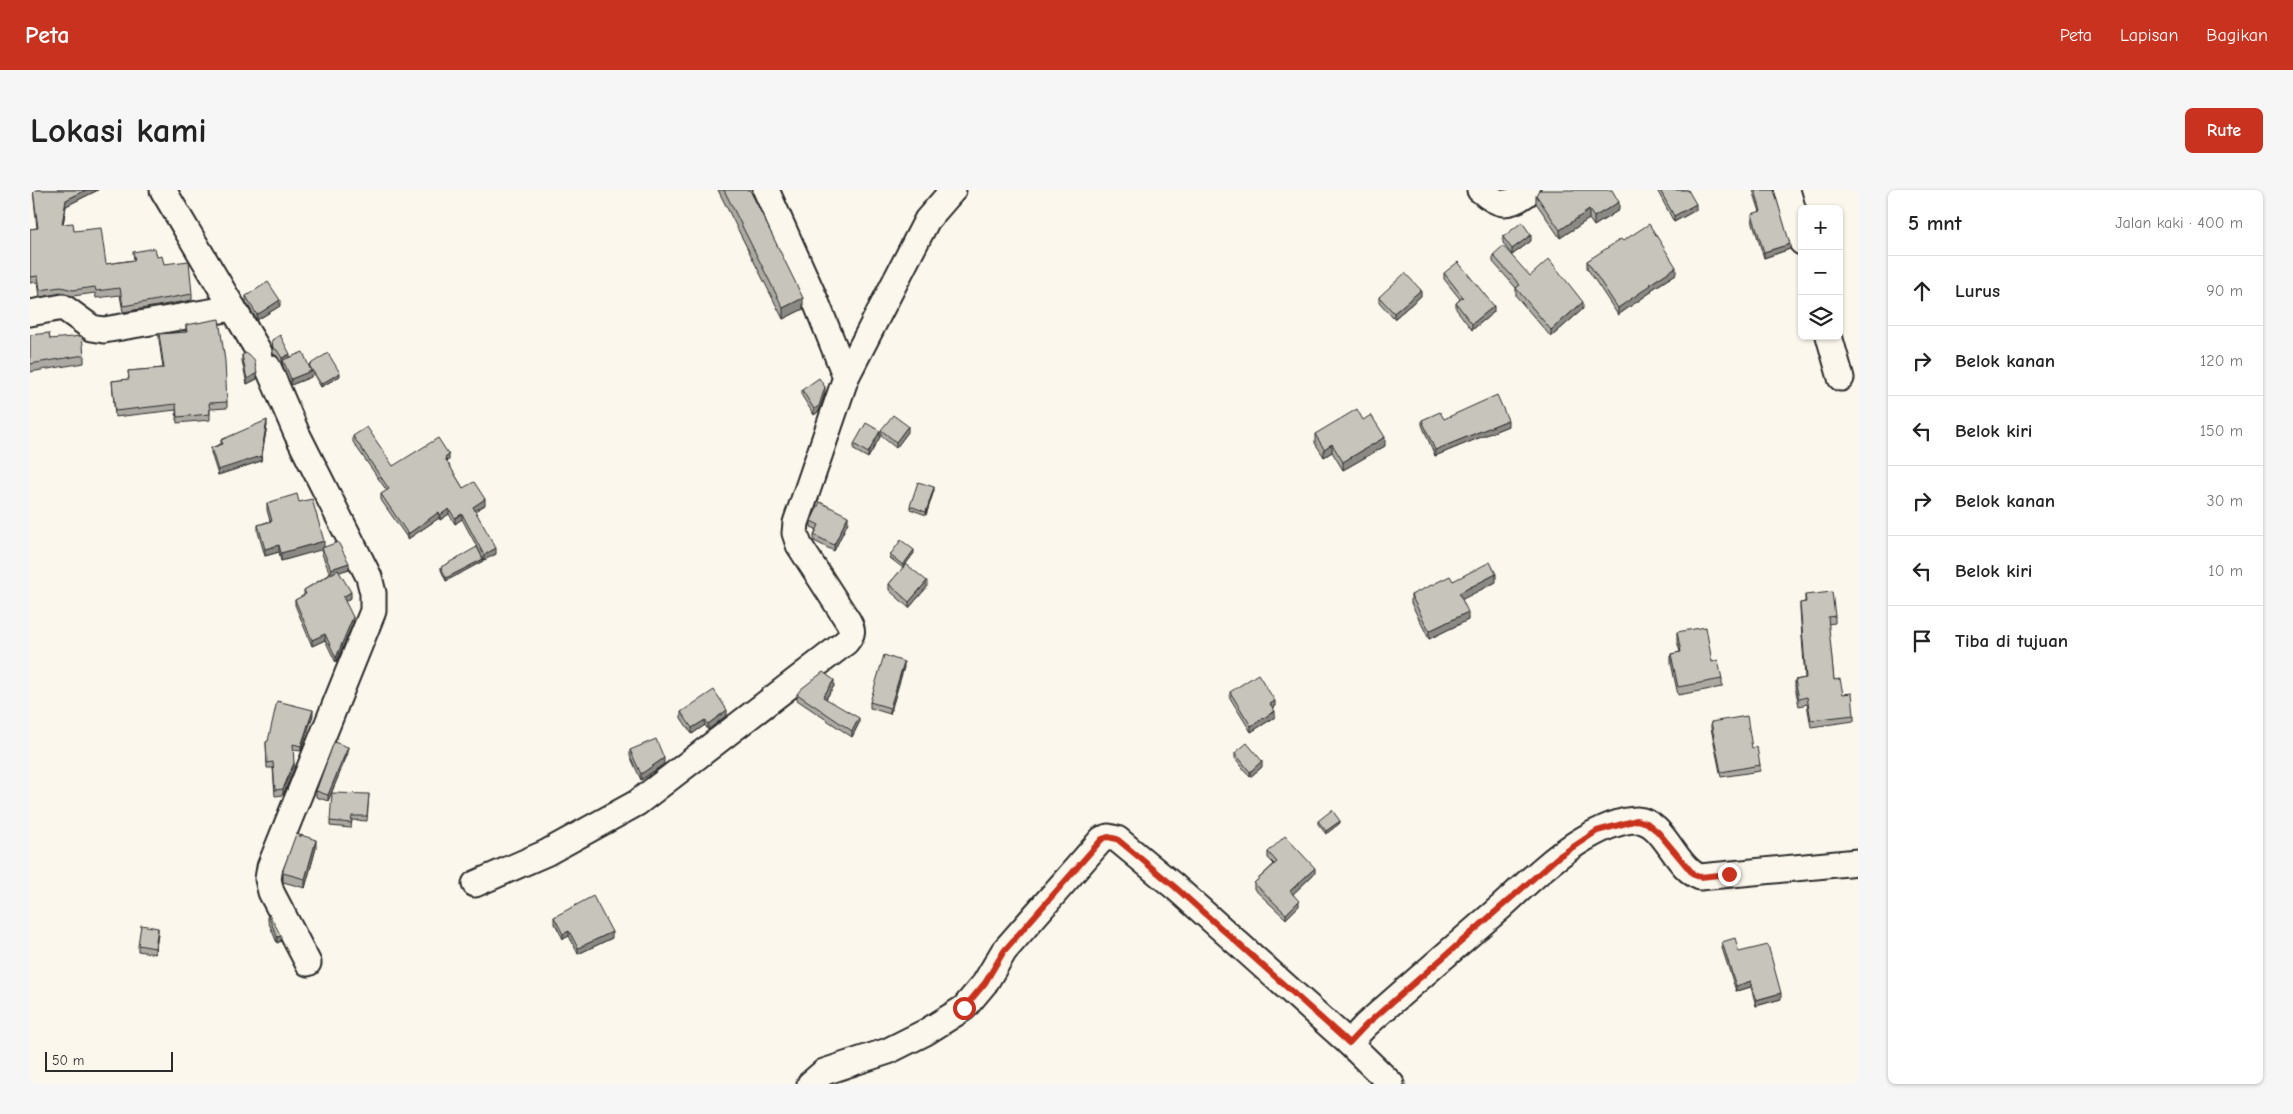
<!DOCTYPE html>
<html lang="id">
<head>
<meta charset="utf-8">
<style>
	:root { --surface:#fff; --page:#f6f6f6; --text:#222; --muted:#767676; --line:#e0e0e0; --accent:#c8321e }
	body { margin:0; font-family:"Comic Neue",sans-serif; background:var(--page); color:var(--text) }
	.controls { position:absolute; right:15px; top:15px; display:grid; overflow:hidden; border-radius:8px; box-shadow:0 1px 4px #0004 }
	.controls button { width:45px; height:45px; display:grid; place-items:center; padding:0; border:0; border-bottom:1px solid var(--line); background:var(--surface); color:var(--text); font:25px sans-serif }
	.scale { position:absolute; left:15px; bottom:12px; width:128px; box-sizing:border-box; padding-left:5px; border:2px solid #2b2b2b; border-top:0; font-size:14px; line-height:18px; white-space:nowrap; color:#2b2b2b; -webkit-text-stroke:4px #fbf7ec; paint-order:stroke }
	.stop { position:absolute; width:15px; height:15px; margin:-11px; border:4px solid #c8321e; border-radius:50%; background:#fff }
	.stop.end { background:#c8321e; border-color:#fff; box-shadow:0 1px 5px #0008 }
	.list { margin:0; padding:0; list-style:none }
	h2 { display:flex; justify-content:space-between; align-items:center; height:65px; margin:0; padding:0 20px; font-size:21px }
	h2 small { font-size:16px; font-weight:400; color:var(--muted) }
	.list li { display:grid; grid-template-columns:32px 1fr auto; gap:15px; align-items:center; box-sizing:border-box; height:70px; padding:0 20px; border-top:1px solid var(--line) }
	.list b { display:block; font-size:19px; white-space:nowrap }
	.list em { font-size:16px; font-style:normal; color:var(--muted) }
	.icon { flex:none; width:28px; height:28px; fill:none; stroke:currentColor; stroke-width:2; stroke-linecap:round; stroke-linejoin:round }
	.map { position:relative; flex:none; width:1828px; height:894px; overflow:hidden; border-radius:8px }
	header { display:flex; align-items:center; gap:30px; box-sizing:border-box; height:70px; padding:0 25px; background:var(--accent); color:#fff }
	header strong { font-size:24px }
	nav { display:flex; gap:28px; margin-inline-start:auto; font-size:18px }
	.intro { display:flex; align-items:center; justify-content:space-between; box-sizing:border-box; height:120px; padding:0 30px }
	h1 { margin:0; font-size:35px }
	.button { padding:12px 22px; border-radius:8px; background:var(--accent); color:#fff; font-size:18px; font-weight:700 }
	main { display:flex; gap:30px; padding:0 30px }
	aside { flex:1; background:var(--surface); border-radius:8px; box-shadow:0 1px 4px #0004 }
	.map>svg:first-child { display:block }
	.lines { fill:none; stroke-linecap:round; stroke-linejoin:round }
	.minor-casing { stroke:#2b2b2b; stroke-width:29 }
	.minor { stroke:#fbf7ec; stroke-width:25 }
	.wall { fill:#aba9a2; stroke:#2b2b2b }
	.shaded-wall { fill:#8b8984; stroke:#2b2b2b }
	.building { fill:#c7c4bc; stroke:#2b2b2b }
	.route { stroke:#c8321e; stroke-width:6 }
</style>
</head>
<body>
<header>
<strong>Peta</strong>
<nav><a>Peta</a><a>Lapisan</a><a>Bagikan</a></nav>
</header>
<div class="intro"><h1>Lokasi kami</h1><a class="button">Rute</a></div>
<main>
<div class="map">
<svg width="1828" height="894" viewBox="0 0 1828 894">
	<rect width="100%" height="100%" fill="#fbf7ec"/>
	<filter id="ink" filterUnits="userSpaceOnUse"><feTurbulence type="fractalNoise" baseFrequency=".02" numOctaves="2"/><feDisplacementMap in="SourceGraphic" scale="10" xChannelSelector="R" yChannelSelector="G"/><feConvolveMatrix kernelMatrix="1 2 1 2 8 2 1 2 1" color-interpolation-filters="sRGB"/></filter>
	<g filter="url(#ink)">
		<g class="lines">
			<!-- minor casing -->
			<g class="minor-casing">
				<g id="minor">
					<polyline points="133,0 229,162"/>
					<polyline points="736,0 786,112 816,187"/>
					<path d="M 1450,0 C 1467,15 1477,18 1496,4 L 1497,0"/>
					<polyline points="1757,0 1772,52"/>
					<polyline points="0,123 33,117 62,138 74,140 203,118"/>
					<polyline points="1799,146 1811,188"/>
					<polyline points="238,177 267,244 339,387 343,403 343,421 240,677 238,689 241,702 278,773"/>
					<path d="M 445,694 L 516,663 L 607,613 L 816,452 C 823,444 823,440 818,431 L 769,355 L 765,343 L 766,333 L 816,187 L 897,30 L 923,0"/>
					<polyline points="780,894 794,882 858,861 896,842 934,818 955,793 974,761 1072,649 1078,647 1087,649 1145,697 1319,853"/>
					<path d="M 1361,894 L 1319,853 L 1336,835 C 1381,795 1426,756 1471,717 C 1495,695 1519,671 1547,653 C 1563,643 1586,630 1607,630 C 1634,631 1645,678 1670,687 L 1828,672"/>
				</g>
			</g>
			<!-- minor -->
			<use href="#minor" class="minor"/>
		</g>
		<!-- wall -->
		<g class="wall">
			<polygon points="3,0 68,0 36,16 33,34 44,41 76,74 104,70 103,62 127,67 162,104 162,110 93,122 90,105 66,108 65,103 43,106 31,103 10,107 8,92 0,93 0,39 7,38"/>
			<polygon points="688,0 720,0 773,119 753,129"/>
			<polygon points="1627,0 1658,0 1666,20 1644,32"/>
			<polygon points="1723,0 1744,0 1760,59 1734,68 1722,30 1722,24 1730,22"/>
			<polygon points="1506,5 1589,20 1564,36 1559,29 1530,48 1506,13"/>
			<polygon points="1473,47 1501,51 1482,65 1473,53"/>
			<polygon points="1593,51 1646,84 1621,100 1621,102 1588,125 1557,78 1557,71"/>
			<polygon points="1463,65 1500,86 1553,119 1521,147 1486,106 1486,98 1463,72"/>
			<polygon points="1414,83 1464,122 1442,140 1426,119 1426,113 1430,109 1414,89"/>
			<polygon points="216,106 250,116 227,130 216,112"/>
			<polygon points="1391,106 1364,129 1349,112 1349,107"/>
			<polygon points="156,135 197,212 197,218 180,219 180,230 147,233 146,220 85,227 82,191 99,189 98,181 133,178 129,150 129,144 156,142"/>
			<polygon points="0,145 20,149 54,165 54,173 0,182"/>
			<polygon points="242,150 260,167 279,177 279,175 310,186 291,197 280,179 281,187 261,195 253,176 253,174 252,174 247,166 243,164"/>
			<polygon points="212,165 227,189 217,194 212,171"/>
			<polygon points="772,200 795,203 789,221 784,225 772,206"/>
			<polygon points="1333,230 1355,256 1313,280 1302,262 1294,267 1285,253 1285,244"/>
			<polygon points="1392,230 1478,236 1405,266 1392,235"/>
			<polygon points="237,235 231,271 188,285 181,263 181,258 191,254 191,250"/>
			<polygon points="851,240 878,242 866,258 851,246"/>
			<polygon points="323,246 363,276 419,270 417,272 433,298 455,315 445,321 466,364 454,370 432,329 425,334 419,324 410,330 409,328 378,349 351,310 351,304 357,301 323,252"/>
			<polygon points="850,247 838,268 824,260 824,254"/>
			<polygon points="904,300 896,325 880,319 880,316"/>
			<polygon points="269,312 294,358 319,379 309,382 321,408 315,411 323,433 306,473 295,450 282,456 265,415 265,410 274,406 274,400 300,384 292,364 292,359 251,371 249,362 235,366 228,342 228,335 240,331 237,320 237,313"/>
			<polygon points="781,331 818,332 804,361 784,351 784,345 786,339 781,337"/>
			<polygon points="884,363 875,375 897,397 879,418 859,400 859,394 873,378 860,368 860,365"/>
			<polygon points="453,371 416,391 411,380 411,377"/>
			<polygon points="1423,391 1466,392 1432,409 1438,430 1399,449 1381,413 1381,405"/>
			<polygon points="1775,405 1805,426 1805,433 1798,434 1804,490 1813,504 1824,525 1824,531 1781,537 1777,514 1769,516 1765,497 1765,490 1775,488 1770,420 1770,413 1775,412"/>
			<polygon points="1647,442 1682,472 1692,489 1692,497 1648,505 1641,473 1641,464 1650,462 1647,451"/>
			<polygon points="874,477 860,524 840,518 840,512"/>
			<polygon points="804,496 796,509 829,533 822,547 767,510 767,504"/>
			<polygon points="1200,502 1245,516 1243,518 1245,527 1221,542 1200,508"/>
			<polygon points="651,522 697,525 678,540 675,535 662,544 651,528"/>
			<polygon points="283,525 271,561 263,560 264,579 253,605 245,606 243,578 237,578 236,552 238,551"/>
			<polygon points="1681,532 1722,558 1730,575 1730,581 1691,587 1681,538"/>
			<polygon points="600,560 634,574 611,590 600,566"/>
			<polygon points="318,563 298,611 286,607 286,601"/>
			<polygon points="1205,563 1232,577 1220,587 1205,568"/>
			<polygon points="339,604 337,631 322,630 321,638 300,636 300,631"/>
			<polygon points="1288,631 1310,633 1296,644 1288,634"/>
			<polygon points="270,647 286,658 275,698 253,692 253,680"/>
			<polygon points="1238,662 1285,683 1263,704 1269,716 1256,729 1224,699 1224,693 1244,674 1238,668"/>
			<polygon points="238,725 251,751 247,753 238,731"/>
			<polygon points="524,727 582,748 548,764 539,746 533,749 524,732"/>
			<polygon points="128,744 125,764 108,761 108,755"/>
			<polygon points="1692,752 1709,762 1751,809 1726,816 1721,797 1706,801 1692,758"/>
		</g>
		<!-- shaded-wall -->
		<g class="shaded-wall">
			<polygon points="56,0 68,0 36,16 32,41 32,34 36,10"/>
			<polygon points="1589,12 1589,20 1564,36 1564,27"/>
			<polygon points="1666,14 1666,20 1644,32 1644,26"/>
			<polygon points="1559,20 1559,29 1530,48 1530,40"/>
			<polygon points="1501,45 1501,51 1482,65 1482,59"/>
			<polygon points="1760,54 1760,59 1734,68 1734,62"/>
			<polygon points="1646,77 1646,84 1621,100 1621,102 1588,125 1588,118 1620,94"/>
			<polygon points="1391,100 1391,106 1364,129 1364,123"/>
			<polygon points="773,108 773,119 753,129 753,118"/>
			<polygon points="250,110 250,116 227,130 227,125"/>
			<polygon points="1553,112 1553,119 1521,147 1521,140"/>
			<polygon points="1464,116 1464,122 1442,140 1442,134"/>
			<polygon points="260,164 260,170 253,170 252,174 252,168"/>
			<polygon points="281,181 281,187 261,195 261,189"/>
			<polygon points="227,183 227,189 217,194 217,189"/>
			<polygon points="310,183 310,186 291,197 291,194"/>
			<polygon points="795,197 795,203 789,221 784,225 784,219"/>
			<polygon points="237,230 237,235 231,271 188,285 188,280"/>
			<polygon points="1478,230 1478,236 1405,266 1405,260"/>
			<polygon points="878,236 878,242 866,258 866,252"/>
			<polygon points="850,241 850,247 838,268 838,263"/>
			<polygon points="1355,247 1355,256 1313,280 1313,272"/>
			<polygon points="1302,254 1302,262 1294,267 1294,259"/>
			<polygon points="419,265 419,270 415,273 415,268"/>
			<polygon points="904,297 904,300 896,325 896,322"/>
			<polygon points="455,309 455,315 443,322 443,317"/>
			<polygon points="419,319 419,324 410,330 410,325"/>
			<polygon points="409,322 409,328 378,349 378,344"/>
			<polygon points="432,324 432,329 425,334 425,328"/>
			<polygon points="818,326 818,332 804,361 804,355"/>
			<polygon points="294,351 294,359 251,371 251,363"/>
			<polygon points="249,355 249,362 235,366 235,359"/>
			<polygon points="466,358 466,364 454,370 454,365"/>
			<polygon points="884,360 884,363 873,378 873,375"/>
			<polygon points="453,369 453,371 416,391 416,388"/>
			<polygon points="319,373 319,379 301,385 301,379"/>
			<polygon points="1466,384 1466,392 1429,411 1429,403"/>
			<polygon points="897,391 897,397 879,418 879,412"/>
			<polygon points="321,402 321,408 313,413 313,407"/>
			<polygon points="1438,422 1438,430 1399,449 1399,441"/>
			<polygon points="323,427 323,433 306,473 306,468"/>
			<polygon points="295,444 295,450 282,456 282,450"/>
			<polygon points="874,472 874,477 860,524 860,518"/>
			<polygon points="804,490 804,496 793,513 793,507"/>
			<polygon points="1245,511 1245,516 1240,519 1240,514"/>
			<polygon points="283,520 283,525 271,561 271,556"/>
			<polygon points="697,520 697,525 678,540 678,534"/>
			<polygon points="1245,521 1245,527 1221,542 1221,536"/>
			<polygon points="829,528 829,533 822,547 822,541"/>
			<polygon points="675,530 675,535 662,544 662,538"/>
			<polygon points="318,557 318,563 298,611 298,605"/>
			<polygon points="634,568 634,574 611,590 611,584"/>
			<polygon points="1232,571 1232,577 1220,587 1220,582"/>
			<polygon points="264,573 264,579 253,605 253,599"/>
			<polygon points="1310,631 1310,633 1296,644 1296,641"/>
			<polygon points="286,650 286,658 275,698 275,689"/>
			<polygon points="1285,678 1285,683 1260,707 1260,701"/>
			<polygon points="1269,711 1269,716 1256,729 1256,724"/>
			<polygon points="128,738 128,744 125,764 125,758"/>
			<polygon points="539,741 539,746 533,749 533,744"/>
			<polygon points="582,742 582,748 548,764 548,758"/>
			<polygon points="251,746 251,751 247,753 247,747"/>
			<polygon points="1721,791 1721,797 1706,801 1706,796"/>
			<polygon points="1751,803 1751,809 1726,816 1726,810"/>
		</g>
		<!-- building -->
		<g class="building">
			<polygon points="3,0 56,0 36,10 32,34 43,33 44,41 71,38 76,74 105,70 103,62 125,58 127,67 132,66 134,74 159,71 162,104 93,116 90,98 66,101 65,97 43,100 31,97 10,100 8,86 0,87 0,39 8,38"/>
			<polygon points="694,0 720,0 773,108 753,118"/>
			<polygon points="1509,0 1582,0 1589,12 1564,27 1559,20 1530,40 1506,5"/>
			<polygon points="1630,0 1658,0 1666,14 1644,26"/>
			<polygon points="1725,0 1744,0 1760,54 1734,62 1722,24 1731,21"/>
			<polygon points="1492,32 1501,45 1482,59 1473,47"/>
			<polygon points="1619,34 1646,77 1620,94 1621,95 1588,118 1557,71 1591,49 1593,51"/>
			<polygon points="1473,56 1500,86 1519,69 1553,112 1521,140 1486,98 1490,95 1463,65"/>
			<polygon points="1428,72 1464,116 1442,134 1426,113 1433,107 1414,83"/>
			<polygon points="1375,83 1391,100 1364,123 1349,107"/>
			<polygon points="238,92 250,110 227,125 216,106"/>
			<polygon points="189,129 195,171 197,212 179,213 180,224 147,227 146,214 85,221 82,191 99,189 98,181 134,178 129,144 157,142 156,135"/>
			<polygon points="19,143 20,149 52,146 54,165 0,174 0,145"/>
			<polygon points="250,145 260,164 252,168 247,160 243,158 242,150"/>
			<polygon points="273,162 281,181 261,189 253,170"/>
			<polygon points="216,163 224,169 227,183 217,189 212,165"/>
			<polygon points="298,163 310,183 291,194 279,175"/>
			<polygon points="789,188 795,197 789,216 784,219 772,200"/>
			<polygon points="1467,205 1478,230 1405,260 1392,230 1410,222 1414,229"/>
			<polygon points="1327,219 1333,230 1341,225 1355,247 1313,272 1302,254 1294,259 1285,244"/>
			<polygon points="863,225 878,236 866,252 851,240"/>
			<polygon points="237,230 231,266 188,280 181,258 193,254 191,250"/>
			<polygon points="836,233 850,241 838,263 824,254"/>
			<polygon points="337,237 363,276 408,248 419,265 415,268 433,298 444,292 455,309 443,317 466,358 454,365 432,324 425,328 419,319 410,325 409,322 378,344 351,304 359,299 323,246"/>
			<polygon points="888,292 904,297 896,322 880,316"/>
			<polygon points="267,304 269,312 282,309 294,351 251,363 249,355 235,359 228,335 242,331 237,313"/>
			<polygon points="790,312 818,326 804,355 784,345 789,335 781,331"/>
			<polygon points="871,350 884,360 873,375 860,365"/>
			<polygon points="308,352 319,373 301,379 292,358"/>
			<polygon points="447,357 453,369 416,388 411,377"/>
			<polygon points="1460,372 1466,384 1429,403 1438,422 1399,441 1381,405 1420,386 1423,391"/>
			<polygon points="876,374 897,391 879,412 859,394"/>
			<polygon points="308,380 321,402 313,407 323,427 306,468 295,444 282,450 265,410 276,404 274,400"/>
			<polygon points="1802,402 1805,426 1798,427 1804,490 1810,489 1813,504 1822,503 1824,525 1781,530 1777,507 1769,509 1765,490 1776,488 1770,413 1776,412 1775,405"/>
			<polygon points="1676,437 1682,472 1688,470 1692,489 1648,497 1641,464 1651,462 1647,442"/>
			<polygon points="854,465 874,472 860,518 840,512"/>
			<polygon points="793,482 804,490 793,507 829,528 822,541 767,504 771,499"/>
			<polygon points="1228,484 1245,511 1240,514 1245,521 1221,536 1200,502"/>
			<polygon points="684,500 697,520 678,534 675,530 662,538 651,522"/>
			<polygon points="247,511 283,520 271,556 263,554 264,573 253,599 245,600 243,572 237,573 236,552 238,551"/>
			<polygon points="1717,526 1722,558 1727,557 1730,575 1691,582 1681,532"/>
			<polygon points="626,549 634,568 611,584 600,560"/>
			<polygon points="304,552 318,557 298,605 286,601"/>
			<polygon points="1217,553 1232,571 1220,582 1205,563"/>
			<polygon points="302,603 339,604 337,626 322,626 321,633 300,631"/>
			<polygon points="1302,620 1310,631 1296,641 1288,631"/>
			<polygon points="266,644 270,645 270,647 271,645 286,650 275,689 253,683 253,680"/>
			<polygon points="1255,646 1285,678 1260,701 1269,711 1256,724 1224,693 1247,672 1238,662"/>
			<polygon points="563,706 582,742 548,758 539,741 533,744 524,727"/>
			<polygon points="239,724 251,746 247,747 238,725"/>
			<polygon points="111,735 128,738 125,758 108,755"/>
			<polygon points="1705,748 1709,762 1738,755 1751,803 1726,810 1721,791 1706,796 1692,752"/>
		</g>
	</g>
	<g class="lines" filter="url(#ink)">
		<!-- route -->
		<polyline class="route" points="934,818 955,793 974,761 1072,649 1078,647 1087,649 1145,697 1319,853 1336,835 1528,667 1567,641 1607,630 1617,633 1628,642 1664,685 1670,687 1699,684"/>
	</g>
</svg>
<div class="controls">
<button>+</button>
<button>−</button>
<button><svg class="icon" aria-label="layers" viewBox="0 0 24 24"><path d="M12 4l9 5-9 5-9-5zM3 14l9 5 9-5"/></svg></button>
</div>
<div class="scale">50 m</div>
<div class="stop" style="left:934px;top:818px"></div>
<div class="stop end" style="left:1699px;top:684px"></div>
</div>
<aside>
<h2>5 mnt<small>Jalan kaki · 400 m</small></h2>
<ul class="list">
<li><svg class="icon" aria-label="ahead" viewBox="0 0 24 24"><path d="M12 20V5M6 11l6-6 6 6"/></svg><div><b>Lurus</b></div><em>90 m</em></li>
<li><svg class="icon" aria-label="right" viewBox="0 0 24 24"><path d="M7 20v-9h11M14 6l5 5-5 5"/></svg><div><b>Belok kanan</b></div><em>120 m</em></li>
<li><svg class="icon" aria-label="left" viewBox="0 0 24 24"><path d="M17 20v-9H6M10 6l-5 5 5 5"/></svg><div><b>Belok kiri</b></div><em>150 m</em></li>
<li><svg class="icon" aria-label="right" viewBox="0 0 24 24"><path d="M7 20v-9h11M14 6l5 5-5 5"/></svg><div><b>Belok kanan</b></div><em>30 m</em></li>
<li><svg class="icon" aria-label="left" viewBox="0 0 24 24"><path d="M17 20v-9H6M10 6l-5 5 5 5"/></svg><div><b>Belok kiri</b></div><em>10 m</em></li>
<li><svg class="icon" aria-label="arrive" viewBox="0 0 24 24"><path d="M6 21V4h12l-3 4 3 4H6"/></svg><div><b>Tiba di tujuan</b></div></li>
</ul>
</aside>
</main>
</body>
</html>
